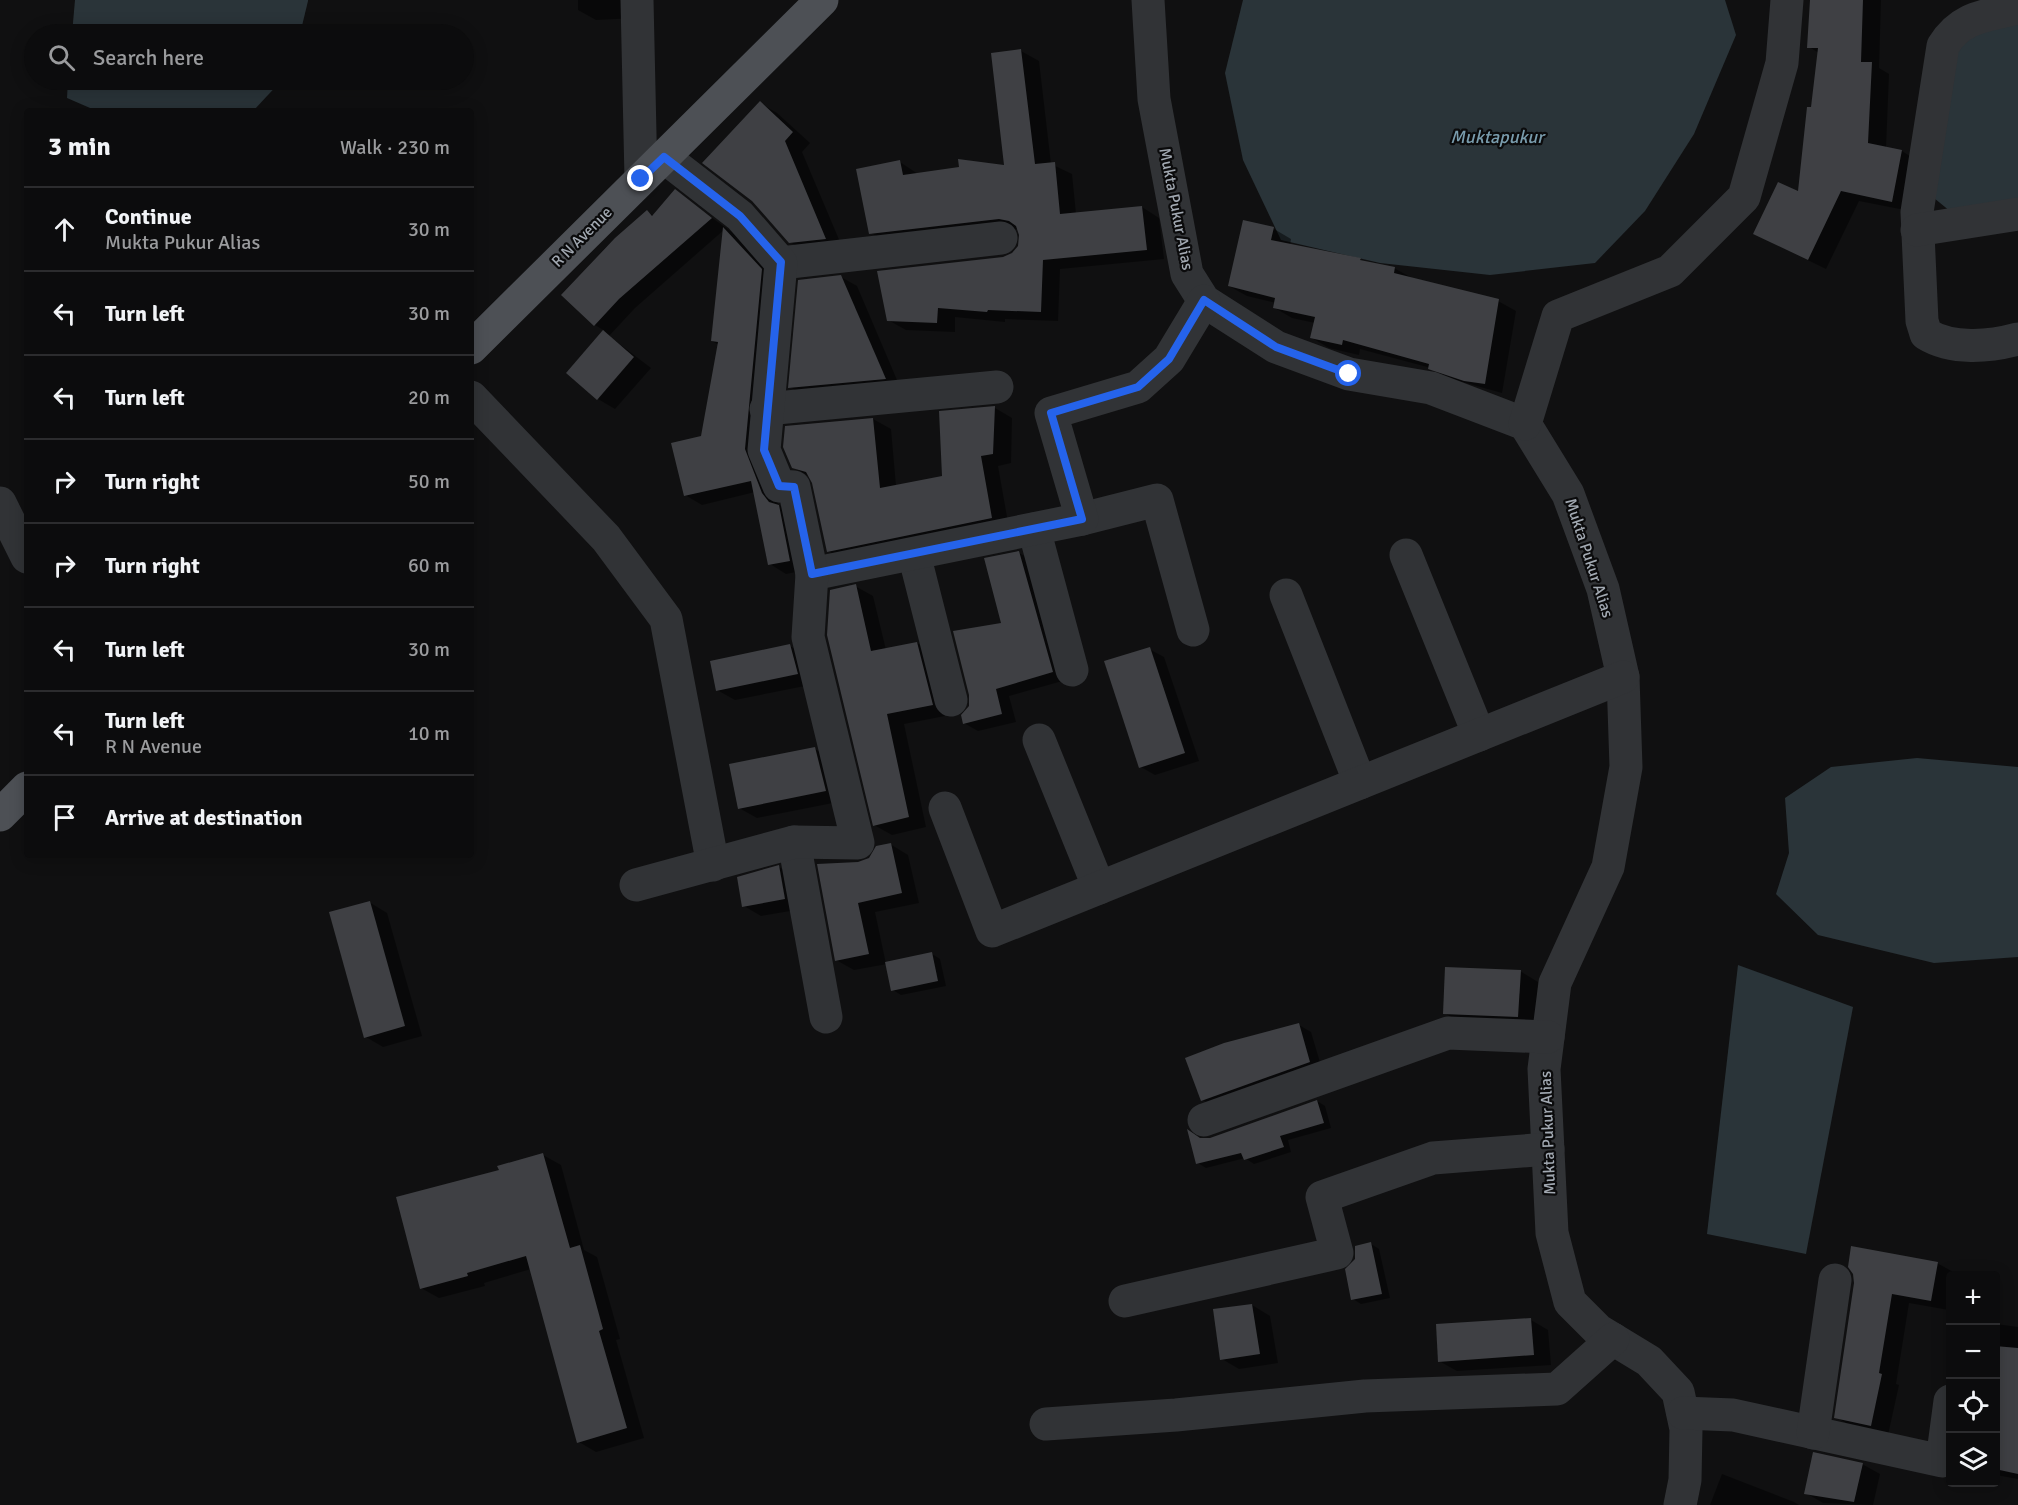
<!DOCTYPE html>
<html lang="en">
<head>
<meta charset="utf-8">
<style>
	:root { --surface:#0c0c0d; --page:#151516; --text:#f1f3f6; --muted:#9a9b9d; --line:#2c2c2e }
	body { margin:0; font-family:Signika,sans-serif; background:var(--page); color:var(--text) }
	.controls { position:absolute; right:18px; bottom:18px; display:grid; overflow:hidden; border-radius:6px; box-shadow:0 3px 15px #0003 }
	.controls button { width:54px; height:54px; display:grid; place-items:center; padding:0; border:0; border-bottom:2px solid var(--line); background:var(--surface); color:var(--text); font:30px sans-serif }
	.stop { position:absolute; width:18px; height:18px; margin:-14px; border:4px solid #2563eb; border-radius:50%; background:#fff }
	.stop.end { background:#2563eb; border-color:#fff; box-shadow:0 2px 6px #0008 }
	.list { margin:0; padding:0; list-style:none }
	h2 { display:flex; justify-content:space-between; align-items:center; height:78px; margin:0; padding:0 24px; font-size:26px }
	h2 small { font-size:20px; font-weight:400; color:var(--muted) }
	.list li { display:grid; grid-template-columns:39px 1fr auto; gap:18px; align-items:center; box-sizing:border-box; height:84px; padding:0 24px; border-top:2px solid var(--line) }
	.list b { display:block; font-size:22px; white-space:nowrap }
	.list p { margin:0; font-size:20px; white-space:nowrap; color:var(--muted) }
	.list em { font-size:20px; font-style:normal; color:var(--muted) }
	.icon { flex:none; width:33px; height:33px; fill:none; stroke:currentColor; stroke-width:2; stroke-linecap:round; stroke-linejoin:round }
	.map { position:relative; flex:none; width:2018px; height:1505px; overflow:hidden }
	.search { position:absolute; background:var(--surface); box-shadow:0 3px 15px #0003; left:24px; top:24px; width:450px; height:66px; display:flex; align-items:center; gap:15px; box-sizing:border-box; padding:0 21px; border-radius:33px; color:var(--muted); font-size:22px }
	.panel { position:absolute; background:var(--surface); box-shadow:0 3px 15px #0003; left:24px; top:108px; width:450px; height:750px; border-radius:6px }
	.map>svg:first-child { display:block }
	.water { fill:#2a3439 }
	.shadow { fill:#0007 }
	.building { fill:#3f4044 }
	.lines { fill:none; stroke-linecap:round; stroke-linejoin:round }
	.minor { stroke:#313336; stroke-width:33 }
	.major { stroke:#4d5055; stroke-width:33 }
	.route { stroke:#2563eb; stroke-width:8 }
	.labels { text-anchor:middle; dominant-baseline:central; stroke-width:4.5; stroke-linejoin:round; paint-order:stroke }
	.street-label { font-size:16px; fill:#a2a9b2; stroke:#0b0b0c }
	.water-label { font-size:18px; font-style:italic; fill:#799cad; stroke:#0b0b0c }
</style>
</head>
<body>
<div class="map">
<svg width="2018" height="1505" viewBox="0 0 2018 1505">
	<rect width="100%" height="100%" fill="#101011"/>
	<!-- water -->
	<g class="water">
		<polygon points="75,0 308,0 308,1 300,34 72,34"/>
		<polygon points="1243,0 1725,0 1736,35 1694,134 1645,211 1595,263 1490,275 1380,263 1281,240 1243,160 1225,73"/>
		<polygon points="2018,0 2018,204 1956,216 1923,189 1931,71"/>
		<polygon points="68,80 282,80 254,110 243,111 97,111 67,98"/>
		<polygon points="1917,758 2018,767 2018,957 1934,963 1818,935 1776,894 1789,853 1785,798 1831,767"/>
		<polygon points="1738,965 1853,1007 1806,1254 1707,1234"/>
	</g>
	<!-- shadow -->
	<g class="shadow">
		<polygon points="578,0 636,0 636,18 596,20 578,10"/>
		<polygon points="1813,0 1881,0 1879,68 1889,74 1886,148 1902,151 1919,162 1910,211 1859,201 1826,269 1773,243 1799,194 1819,53 1809,47"/>
		<polygon points="1021,51 1039,61 1051,164 1072,174 1076,214 1142,207 1159,218 1164,259 1060,269 1058,321 1005,319 1005,322 955,317 955,332 906,330 888,320 1014,254 1020,245 1021,235 1018,229 889,243 871,233 900,162 918,174 1006,167"/>
		<polygon points="760,103 777,113 810,143 802,152 843,249 808,253 790,242"/>
		<polygon points="675,191 740,238 778,280 762,459 778,504 795,516 806,570 786,574 770,564 755,492 702,505 685,495 703,437 719,345 712,341 725,229 635,308 609,336 651,368 615,409 598,399 568,373 605,331 595,325 563,295 605,248 647,212 654,216"/>
		<polygon points="1274,229 1291,239 1290,245 1394,268 1412,278 1498,301 1516,311 1502,393 1448,378 1431,368 1360,349 1359,355 1329,348 1312,338 1315,323 1292,318 1275,308 1276,303 1247,296 1229,286"/>
		<polygon points="841,277 857,286 900,387 805,396 790,387"/>
		<polygon points="995,408 1012,418 1011,463 998,466 1009,528 846,561 828,551 814,482 810,477 793,467 786,427 873,419 891,429 896,486 943,477"/>
		<polygon points="1019,553 1033,561 1066,680 1009,696 1016,722 978,731 964,723 1003,624"/>
		<polygon points="855,586 873,596 886,650 917,643 934,653 950,715 904,724 926,827 892,835 874,825"/>
		<polygon points="790,646 808,656 815,684 735,700 717,690"/>
		<polygon points="1149,649 1164,657 1199,761 1155,775 1141,767"/>
		<polygon points="815,749 833,759 843,801 757,818 739,808"/>
		<polygon points="890,844 908,855 919,903 875,912 886,964 932,954 940,959 946,986 901,995 893,990 887,964 854,970 836,960 859,863 870,859"/>
		<polygon points="779,867 797,877 802,909 761,916 744,906"/>
		<polygon points="369,902 387,913 422,1036 383,1047 366,1037"/>
		<polygon points="1520,971 1538,982 1535,1026 1462,1023 1444,1013"/>
		<polygon points="1299,1025 1311,1032 1322,1069 1215,1107 1203,1100"/>
		<polygon points="1317,1101 1325,1106 1331,1128 1288,1140 1291,1152 1254,1164 1245,1158 1206,1168 1198,1163 1201,1140 1211,1139"/>
		<polygon points="543,1155 561,1165 584,1250 597,1257 620,1339 616,1340 644,1438 596,1452 579,1442 531,1269 484,1283 485,1286 439,1298 421,1288"/>
		<polygon points="1371,1244 1379,1249 1390,1298 1361,1304 1353,1299"/>
		<polygon points="1937,1263 1955,1273 1950,1276 1949,1310 1909,1303 1896,1384 1899,1385 1888,1435 1853,1427 1836,1417 1855,1283"/>
		<polygon points="1252,1305 1270,1316 1278,1363 1239,1369 1222,1359"/>
		<polygon points="1531,1320 1548,1330 1551,1365 1457,1371 1439,1361"/>
		<polygon points="1996,1324 2018,1327 2018,1479 1996,1475"/>
		<polygon points="1862,1464 1880,1474 1873,1505 1823,1503 1806,1493"/>
		<polygon points="1722,1474 1794,1502 1799,1505 1710,1505"/>
	</g>
	<!-- building -->
	<g class="building">
		<polygon points="1810,0 1863,0 1861,62 1872,62 1868,143 1902,150 1892,202 1841,191 1808,260 1753,234 1778,182 1798,191 1807,107 1811,107 1818,48 1807,48"/>
		<polygon points="1021,49 1035,164 1055,162 1060,214 1142,206 1147,250 1043,260 1041,312 988,310 987,312 938,308 937,323 887,321 877,271 1003,257 1012,253 1018,246 1019,235 1016,226 1009,221 999,219 869,234 856,169 900,160 903,175 959,167 958,159 1004,165 991,53"/>
		<polygon points="760,101 793,132 785,141 826,239 789,243 752,201 702,163"/>
		<polygon points="675,189 712,218 619,299 594,326 561,295 615,238 647,210 652,216"/>
		<polygon points="1243,220 1274,227 1271,240 1361,258 1360,260 1395,267 1394,273 1499,299 1485,384 1464,381 1428,369 1429,364 1343,340 1342,345 1310,338 1315,317 1273,308 1275,298 1228,286"/>
		<polygon points="723,227 762,269 745,449 762,493 769,502 779,505 790,561 768,565 751,481 684,496 671,443 701,436 718,342 711,341"/>
		<polygon points="841,275 886,379 788,388 798,280"/>
		<polygon points="603,330 634,357 597,400 566,373"/>
		<polygon points="995,406 993,454 981,456 992,518 827,552 812,483 806,472 792,468 783,447 785,426 873,418 880,488 942,476 939,411"/>
		<polygon points="1019,551 1053,672 996,689 1002,714 963,724 961,715 969,706 969,695 953,631 1001,623 984,558"/>
		<polygon points="856,584 871,651 917,642 933,705 887,714 909,817 873,826 827,635 830,590"/>
		<polygon points="790,644 798,674 716,691 710,661"/>
		<polygon points="1150,647 1185,753 1139,768 1104,661"/>
		<polygon points="815,747 826,791 738,809 729,764"/>
		<polygon points="891,843 902,893 858,903 869,954 835,961 817,864 858,862 869,858 876,846"/>
		<polygon points="779,865 785,899 742,907 737,877"/>
		<polygon points="370,901 405,1026 364,1038 329,912"/>
		<polygon points="932,952 938,981 891,991 885,962"/>
		<polygon points="1445,967 1521,970 1518,1017 1443,1014"/>
		<polygon points="1299,1023 1310,1062 1201,1101 1185,1058 1224,1043"/>
		<polygon points="1317,1100 1324,1123 1280,1136 1284,1147 1244,1160 1241,1153 1196,1164 1187,1129 1200,1138 1210,1138"/>
		<polygon points="543,1153 570,1248 580,1245 603,1329 599,1331 627,1428 577,1443 526,1256 467,1273 468,1276 420,1289 396,1197 499,1170 497,1166"/>
		<polygon points="1371,1242 1382,1294 1351,1300 1345,1269 1355,1259 1355,1246"/>
		<polygon points="1851,1246 1938,1262 1931,1301 1892,1294 1879,1373 1882,1374 1871,1426 1834,1418 1854,1283 1853,1274 1848,1267"/>
		<polygon points="1252,1304 1260,1354 1220,1360 1213,1309"/>
		<polygon points="1531,1318 1534,1355 1438,1362 1436,1324"/>
		<polygon points="1995,1346 2018,1348 2018,1474 1995,1469"/>
		<polygon points="1813,1452 1863,1463 1854,1502 1804,1494"/>
	</g>
	<g class="lines">
		<!-- minor -->
		<g class="minor">
			<polyline points="637,0 641,179"/>
			<polyline points="1148,0 1154,99 1187,274 1204,301 1276,347 1349,374 1431,388 1525,424 1568,494 1603,589 1623,677 1626,767 1608,867 1555,983 1544,1069 1552,1233 1570,1302 1598,1330 1649,1361 1678,1392 1686,1429 1685,1480 1680,1505"/>
			<path d="M 2018,8 C 1986,16 1961,16 1943,46 L 1917,212 L 1922,321 L 1926,334 C 1952,350 1989,347 2018,339"/>
			<polyline points="1917,230 2018,214"/>
			<polyline points="781,263 1001,238"/>
			<polyline points="471,397 606,538 666,619 713,865"/>
			<polyline points="766,409 997,387"/>
			<polyline points="1525,424 1558,316 1670,271 1744,197 1782,63 1787,0"/>
			<polyline points="0,503 27,557"/>
			<polyline points="1082,519 1157,500 1193,630"/>
			<polyline points="1034,529 1072,670"/>
			<polyline points="914,554 951,700"/>
			<polyline points="1406,555 1479,735"/>
			<polyline points="812,574 1082,519 1051,413 1138,387 1169,359 1204,301"/>
			<polyline points="1286,595 1360,783"/>
			<polyline points="1039,740 1099,888"/>
			<polyline points="945,808 992,931 1623,677"/>
			<polyline points="794,842 826,1017"/>
			<polyline points="636,885 794,842 858,843 808,637 812,574 794,487 779,486 764,450 781,263 740,216 664,157"/>
			<polyline points="1204,1120 1448,1033 1548,1037"/>
			<polyline points="1125,1301 1337,1253 1322,1197 1433,1158 1548,1149"/>
			<polyline points="1683,1413 1733,1415 1942,1461 1950,1401"/>
			<polyline points="1046,1424 1176,1415 1365,1396 1557,1389 1613,1339"/>
			<polyline points="1813,1433 1835,1280"/>
		</g>
		<!-- major -->
		<g class="major">
			<polyline points="471,348 822,0"/>
			<polyline points="0,815 27,788"/>
		</g>
	</g>
	<g class="lines">
		<!-- route -->
		<polyline class="route" points="641,179 664,157 740,216 781,262 764,450 779,486 794,487 812,574 1082,519 1051,413 1138,387 1169,359 1204,300 1276,347 1349,374"/>
	</g>
	<g class="labels">
		<!-- street labels -->
		<g class="street-label">
			<text transform="translate(1176 209) rotate(79)">Mukta Pukur Alias</text>
			<text transform="translate(582 237) rotate(-45)">R N Avenue</text>
			<text transform="translate(1589 558) rotate(72)">Mukta Pukur Alias</text>
			<text transform="translate(1548 1133) rotate(-92)">Mukta Pukur Alias</text>
		</g>
		<!-- water labels -->
		<g class="water-label">
			<text x="1497" y="137">Muktapukur</text>
		</g>
	</g>
</svg>
<div class="controls">
<button>+</button>
<button>−</button>
<button><svg class="icon" aria-label="locate" viewBox="0 0 24 24"><circle cx="12" cy="12" r="6"/><path d="M12 2v4M12 18v4M2 12h4M18 12h4"/></svg></button>
<button><svg class="icon" aria-label="layers" viewBox="0 0 24 24"><path d="M12 4l9 5-9 5-9-5zM3 14l9 5 9-5"/></svg></button>
</div>
<div class="stop" style="left:1349px;top:374px"></div>
<div class="stop end" style="left:641px;top:179px"></div>
<div class="search"><svg class="icon" aria-label="search" viewBox="0 0 24 24"><circle cx="10" cy="10" r="6"/><path d="M15 15l6 6"/></svg>Search here</div>
<section class="panel">
<h2>3 min<small>Walk · 230 m</small></h2>
<ul class="list">
<li><svg class="icon" aria-label="ahead" viewBox="0 0 24 24"><path d="M12 20V5M6 11l6-6 6 6"/></svg><div><b>Continue</b><p>Mukta Pukur Alias</p></div><em>30 m</em></li>
<li><svg class="icon" aria-label="left" viewBox="0 0 24 24"><path d="M17 20v-9H6M10 6l-5 5 5 5"/></svg><div><b>Turn left</b></div><em>30 m</em></li>
<li><svg class="icon" aria-label="left" viewBox="0 0 24 24"><path d="M17 20v-9H6M10 6l-5 5 5 5"/></svg><div><b>Turn left</b></div><em>20 m</em></li>
<li><svg class="icon" aria-label="right" viewBox="0 0 24 24"><path d="M7 20v-9h11M14 6l5 5-5 5"/></svg><div><b>Turn right</b></div><em>50 m</em></li>
<li><svg class="icon" aria-label="right" viewBox="0 0 24 24"><path d="M7 20v-9h11M14 6l5 5-5 5"/></svg><div><b>Turn right</b></div><em>60 m</em></li>
<li><svg class="icon" aria-label="left" viewBox="0 0 24 24"><path d="M17 20v-9H6M10 6l-5 5 5 5"/></svg><div><b>Turn left</b></div><em>30 m</em></li>
<li><svg class="icon" aria-label="left" viewBox="0 0 24 24"><path d="M17 20v-9H6M10 6l-5 5 5 5"/></svg><div><b>Turn left</b><p>R N Avenue</p></div><em>10 m</em></li>
<li><svg class="icon" aria-label="arrive" viewBox="0 0 24 24"><path d="M6 21V4h12l-3 4 3 4H6"/></svg><div><b>Arrive at destination</b></div></li>
</ul>
</section>
</div>
</body>
</html>
